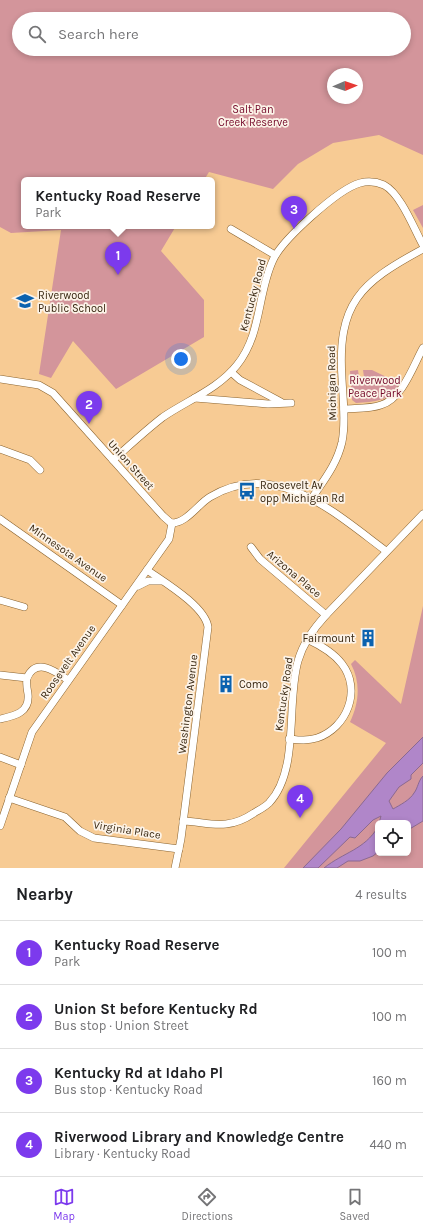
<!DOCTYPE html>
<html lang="en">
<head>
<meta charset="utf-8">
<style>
	:root { --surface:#fff; --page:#f2f2f2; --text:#202124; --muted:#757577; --line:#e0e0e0; --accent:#7c3aed }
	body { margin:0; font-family:Karla,sans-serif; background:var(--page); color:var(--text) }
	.controls { position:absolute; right:12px; bottom:12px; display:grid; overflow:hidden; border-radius:6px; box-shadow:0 2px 6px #0003 }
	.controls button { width:36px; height:36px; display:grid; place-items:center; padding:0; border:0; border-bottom:1px solid var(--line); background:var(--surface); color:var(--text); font:20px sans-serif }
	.compass { position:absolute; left:327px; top:68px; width:36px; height:36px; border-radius:50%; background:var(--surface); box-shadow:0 2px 6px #0003; rotate:88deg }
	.you { position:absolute; left:181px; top:359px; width:14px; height:14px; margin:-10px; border:3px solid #fff; border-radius:50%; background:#1a73e8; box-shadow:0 0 0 6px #1a73e833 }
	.badge { display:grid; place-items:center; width:26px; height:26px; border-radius:50%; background:var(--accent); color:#fff; font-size:13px; font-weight:700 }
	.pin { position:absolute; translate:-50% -33px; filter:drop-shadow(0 1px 2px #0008) }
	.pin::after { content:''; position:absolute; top:21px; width:14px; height:12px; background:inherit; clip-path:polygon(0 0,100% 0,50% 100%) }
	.popup { position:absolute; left:21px; top:177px; width:194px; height:52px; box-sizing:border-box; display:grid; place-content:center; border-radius:6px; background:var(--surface); filter:drop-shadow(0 1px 3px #0005); font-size:13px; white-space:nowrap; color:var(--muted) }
	.popup b { font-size:15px; color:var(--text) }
	.popup::after { content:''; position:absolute; left:50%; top:100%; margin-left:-8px; border:8px solid transparent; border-top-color:var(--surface) }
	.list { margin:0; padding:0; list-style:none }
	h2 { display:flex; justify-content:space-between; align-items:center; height:52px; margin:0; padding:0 16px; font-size:17px }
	h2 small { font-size:13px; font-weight:400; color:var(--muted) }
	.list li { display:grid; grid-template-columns:26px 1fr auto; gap:12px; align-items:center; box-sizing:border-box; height:64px; padding:0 16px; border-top:1px solid var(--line) }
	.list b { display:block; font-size:15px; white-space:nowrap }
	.list p { margin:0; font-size:13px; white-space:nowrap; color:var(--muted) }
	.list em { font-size:13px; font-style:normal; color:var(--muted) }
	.icon { flex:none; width:22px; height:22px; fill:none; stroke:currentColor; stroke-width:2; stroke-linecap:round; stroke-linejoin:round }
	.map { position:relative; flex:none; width:423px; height:868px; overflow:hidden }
	.search { position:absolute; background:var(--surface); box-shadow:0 2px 6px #0003; left:12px; right:12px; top:12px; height:44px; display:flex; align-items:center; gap:10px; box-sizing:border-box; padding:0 14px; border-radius:22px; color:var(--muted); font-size:15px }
	.sheet { height:308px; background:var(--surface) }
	nav { display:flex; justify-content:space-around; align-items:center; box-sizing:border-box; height:56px; border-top:1px solid var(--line); background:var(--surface); font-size:11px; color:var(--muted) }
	nav a { display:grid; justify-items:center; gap:2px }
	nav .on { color:var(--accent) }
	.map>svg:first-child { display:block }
	.green { fill:#d3959b; fill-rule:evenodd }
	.water { fill:#b086c9; stroke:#8b6991 }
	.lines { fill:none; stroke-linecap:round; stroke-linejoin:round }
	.minor-casing { stroke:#8a632e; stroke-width:8 }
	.minor { stroke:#fff; stroke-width:7 }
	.labels { text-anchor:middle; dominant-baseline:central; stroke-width:3.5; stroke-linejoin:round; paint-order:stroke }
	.park-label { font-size:11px; fill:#730728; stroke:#fcf3e8 }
	.poi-label { font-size:11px; fill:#36250f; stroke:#fcf3e8; text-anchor:start }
	.street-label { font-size:11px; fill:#36250f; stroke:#fcf3e8 }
</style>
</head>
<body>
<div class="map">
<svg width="423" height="868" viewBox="0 0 423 868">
	<rect width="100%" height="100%" fill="#f7cb94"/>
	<!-- green -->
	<g class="green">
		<path d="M 0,0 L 423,0 L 423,155 L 379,135 L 333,143 L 298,164 L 273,189 L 209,172 L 204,180 L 24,180 L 24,226 L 176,226 L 161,251 L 204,300 L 204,337 L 116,389 L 73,341 L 51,378 L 39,374 L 61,230 L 11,233 L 0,227 ZM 19,19 L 404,19 L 404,49 L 19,49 ZM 333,74 L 357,74 L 357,98 L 333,98 Z"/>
		<polygon points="423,205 423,228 413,210"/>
		<path d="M 358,370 L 359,377 L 364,377 L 363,370 L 372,370 L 401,384 C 391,401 374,402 356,403 L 352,400 L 350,371 Z"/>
		<path d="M 423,606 L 423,868 L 284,868 L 386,743 L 350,722 C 359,703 361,683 351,664 L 355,660 L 401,704 ZM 378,823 L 408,823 L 408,853 L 378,853 Z"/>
	</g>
	<!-- water -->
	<g class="water">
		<path d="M 423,737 L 423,763 L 411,775 L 411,779 L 399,787 L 389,801 L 393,809 C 400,805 410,800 414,793 C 418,788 418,781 423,776 L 423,821 L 408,830 L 408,823 L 379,823 L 381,816 L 373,820 L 355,838 L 350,837 L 318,868 L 303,868 L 341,829 L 387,773 Z"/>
		<path d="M 378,827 L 378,852 L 373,856 L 360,861 L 348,861 L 337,868 L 324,868 C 344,852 364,850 378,827 Z"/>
	</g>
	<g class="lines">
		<!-- minor casing -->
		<g class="minor-casing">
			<g id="minor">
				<polyline points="231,229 275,255"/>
				<polyline points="231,372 240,380 281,402"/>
				<path d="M 0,379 L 39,385 L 53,393 L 163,516 L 171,523 C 186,524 198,504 210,497 C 276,457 336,514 386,551"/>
				<polyline points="195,398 268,404 291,403"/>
				<path d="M 344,409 C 356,408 370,409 381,405 C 403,398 413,366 423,348"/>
				<polyline points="0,449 30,460 40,470"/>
				<path d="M 113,460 C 129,446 146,430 163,417 C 188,400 218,389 237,365 C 262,334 257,294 273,260 C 282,240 338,189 360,183 C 368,181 377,182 384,185 C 401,194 414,229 423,245"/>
				<path d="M 312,498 C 324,480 337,464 342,442 C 346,422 343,400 342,379 C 337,303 360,283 423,249"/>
				<polyline points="0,519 122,605"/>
				<polyline points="251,547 260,559 326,615"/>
				<path d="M 147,570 C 164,582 205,606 208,627 L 181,839 L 175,868"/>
				<polyline points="138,586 148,581 161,581"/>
				<polyline points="0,600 24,607"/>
				<path d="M 0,675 L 27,678 C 26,684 27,689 28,694 C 30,713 14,716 0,719"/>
				<path d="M 27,678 C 36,657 55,671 68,680"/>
				<path d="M 289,739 C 299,740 307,741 317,738 C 347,728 362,690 342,664 C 333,652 320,645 307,639"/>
				<polyline points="0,757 21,765"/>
				<polyline points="9,798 65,817 80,831 94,838 179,849"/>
				<path d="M 183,821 C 197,821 212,826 226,824 C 237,823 245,819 254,813 C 259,810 265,807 269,803 C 300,770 286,703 298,661 C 303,643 313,629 326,615 L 423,514"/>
				<polyline points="0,826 32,732 169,539 172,523"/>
			</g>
		</g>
		<!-- minor -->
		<use href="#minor" class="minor"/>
	</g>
	<!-- icons -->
	<defs>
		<g id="school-bare" transform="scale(1.38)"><path d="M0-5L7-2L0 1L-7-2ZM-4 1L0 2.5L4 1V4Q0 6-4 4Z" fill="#0b62af" stroke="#fcf3e8" stroke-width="2.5" paint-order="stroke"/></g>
		<g id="bus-bare" transform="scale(1.38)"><path d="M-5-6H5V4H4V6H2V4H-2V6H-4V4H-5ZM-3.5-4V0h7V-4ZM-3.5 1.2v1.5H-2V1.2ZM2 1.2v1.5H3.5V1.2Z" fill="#0b62af" stroke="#fcf3e8" stroke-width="2.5" paint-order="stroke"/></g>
		<g id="building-bare" transform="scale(1.38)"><path d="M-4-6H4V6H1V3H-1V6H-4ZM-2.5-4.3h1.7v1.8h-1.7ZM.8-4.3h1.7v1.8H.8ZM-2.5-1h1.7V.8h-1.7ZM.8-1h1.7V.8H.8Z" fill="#0b62af" stroke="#fcf3e8" stroke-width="2.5" paint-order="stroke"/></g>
	</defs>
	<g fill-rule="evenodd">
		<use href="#school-bare" x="25" y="301"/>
		<use href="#bus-bare" x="247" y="491"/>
		<use href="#building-bare" x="368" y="638"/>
		<use href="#building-bare" x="226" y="684"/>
	</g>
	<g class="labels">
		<!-- park labels -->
		<g class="park-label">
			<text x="253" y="109">Salt Pan<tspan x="253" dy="13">Creek Reserve</tspan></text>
			<text x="375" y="380">Riverwood<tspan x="375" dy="13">Peace Park</tspan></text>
		</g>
		<!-- poi labels -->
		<g class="poi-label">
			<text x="38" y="295">Riverwood<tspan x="38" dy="13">Public School</tspan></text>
			<text x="260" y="485">Roosevelt Av<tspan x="260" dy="13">opp Michigan Rd</tspan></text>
			<text x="355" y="638" text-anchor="end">Fairmount</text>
			<text x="239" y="684">Como</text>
		</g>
		<!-- street labels -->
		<g class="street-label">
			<text transform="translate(253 295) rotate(-75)">Kentucky Road</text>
			<text transform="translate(332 383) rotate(-91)">Michigan Road</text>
			<text transform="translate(131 465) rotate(48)">Union Street</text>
			<text transform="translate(68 553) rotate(35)">Minnesota Avenue</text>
			<text transform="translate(294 574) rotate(40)">Arizona Place</text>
			<text transform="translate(68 662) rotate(-55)">Roosevelt Avenue</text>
			<text transform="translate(284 694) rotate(-82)">Kentucky Road</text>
			<text transform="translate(188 704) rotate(-83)">Washington Avenue</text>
			<text transform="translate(127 830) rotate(9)">Virginia Place</text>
		</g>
	</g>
</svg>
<div class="controls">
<button><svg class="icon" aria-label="locate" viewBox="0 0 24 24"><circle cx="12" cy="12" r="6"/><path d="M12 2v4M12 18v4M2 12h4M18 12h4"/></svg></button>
</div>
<svg class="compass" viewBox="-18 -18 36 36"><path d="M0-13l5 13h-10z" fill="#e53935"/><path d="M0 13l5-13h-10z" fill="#757577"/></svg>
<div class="you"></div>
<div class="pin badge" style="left:118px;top:275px">1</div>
<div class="popup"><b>Kentucky Road Reserve</b>Park</div>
<div class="pin badge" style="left:89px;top:424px">2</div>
<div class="pin badge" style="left:294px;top:229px">3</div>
<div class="pin badge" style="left:300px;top:818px">4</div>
<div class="search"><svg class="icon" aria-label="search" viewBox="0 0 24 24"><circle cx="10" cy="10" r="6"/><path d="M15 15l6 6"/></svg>Search here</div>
</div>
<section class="sheet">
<h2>Nearby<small>4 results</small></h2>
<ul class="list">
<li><span class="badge">1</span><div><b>Kentucky Road Reserve</b><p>Park</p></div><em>100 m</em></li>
<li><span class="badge">2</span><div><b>Union St before Kentucky Rd</b><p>Bus stop · Union Street</p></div><em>100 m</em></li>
<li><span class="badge">3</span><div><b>Kentucky Rd at Idaho Pl</b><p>Bus stop · Kentucky Road</p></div><em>160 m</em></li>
<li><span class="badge">4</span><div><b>Riverwood Library and Knowledge Centre</b><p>Library · Kentucky Road</p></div><em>440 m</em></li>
</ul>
</section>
<nav>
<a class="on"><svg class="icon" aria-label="map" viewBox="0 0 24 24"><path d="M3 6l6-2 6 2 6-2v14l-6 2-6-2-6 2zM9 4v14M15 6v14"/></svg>Map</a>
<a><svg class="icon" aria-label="directions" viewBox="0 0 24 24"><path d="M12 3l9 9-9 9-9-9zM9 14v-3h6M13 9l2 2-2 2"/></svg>Directions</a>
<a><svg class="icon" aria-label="saved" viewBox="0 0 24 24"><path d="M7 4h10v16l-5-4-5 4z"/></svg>Saved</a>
</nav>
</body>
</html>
